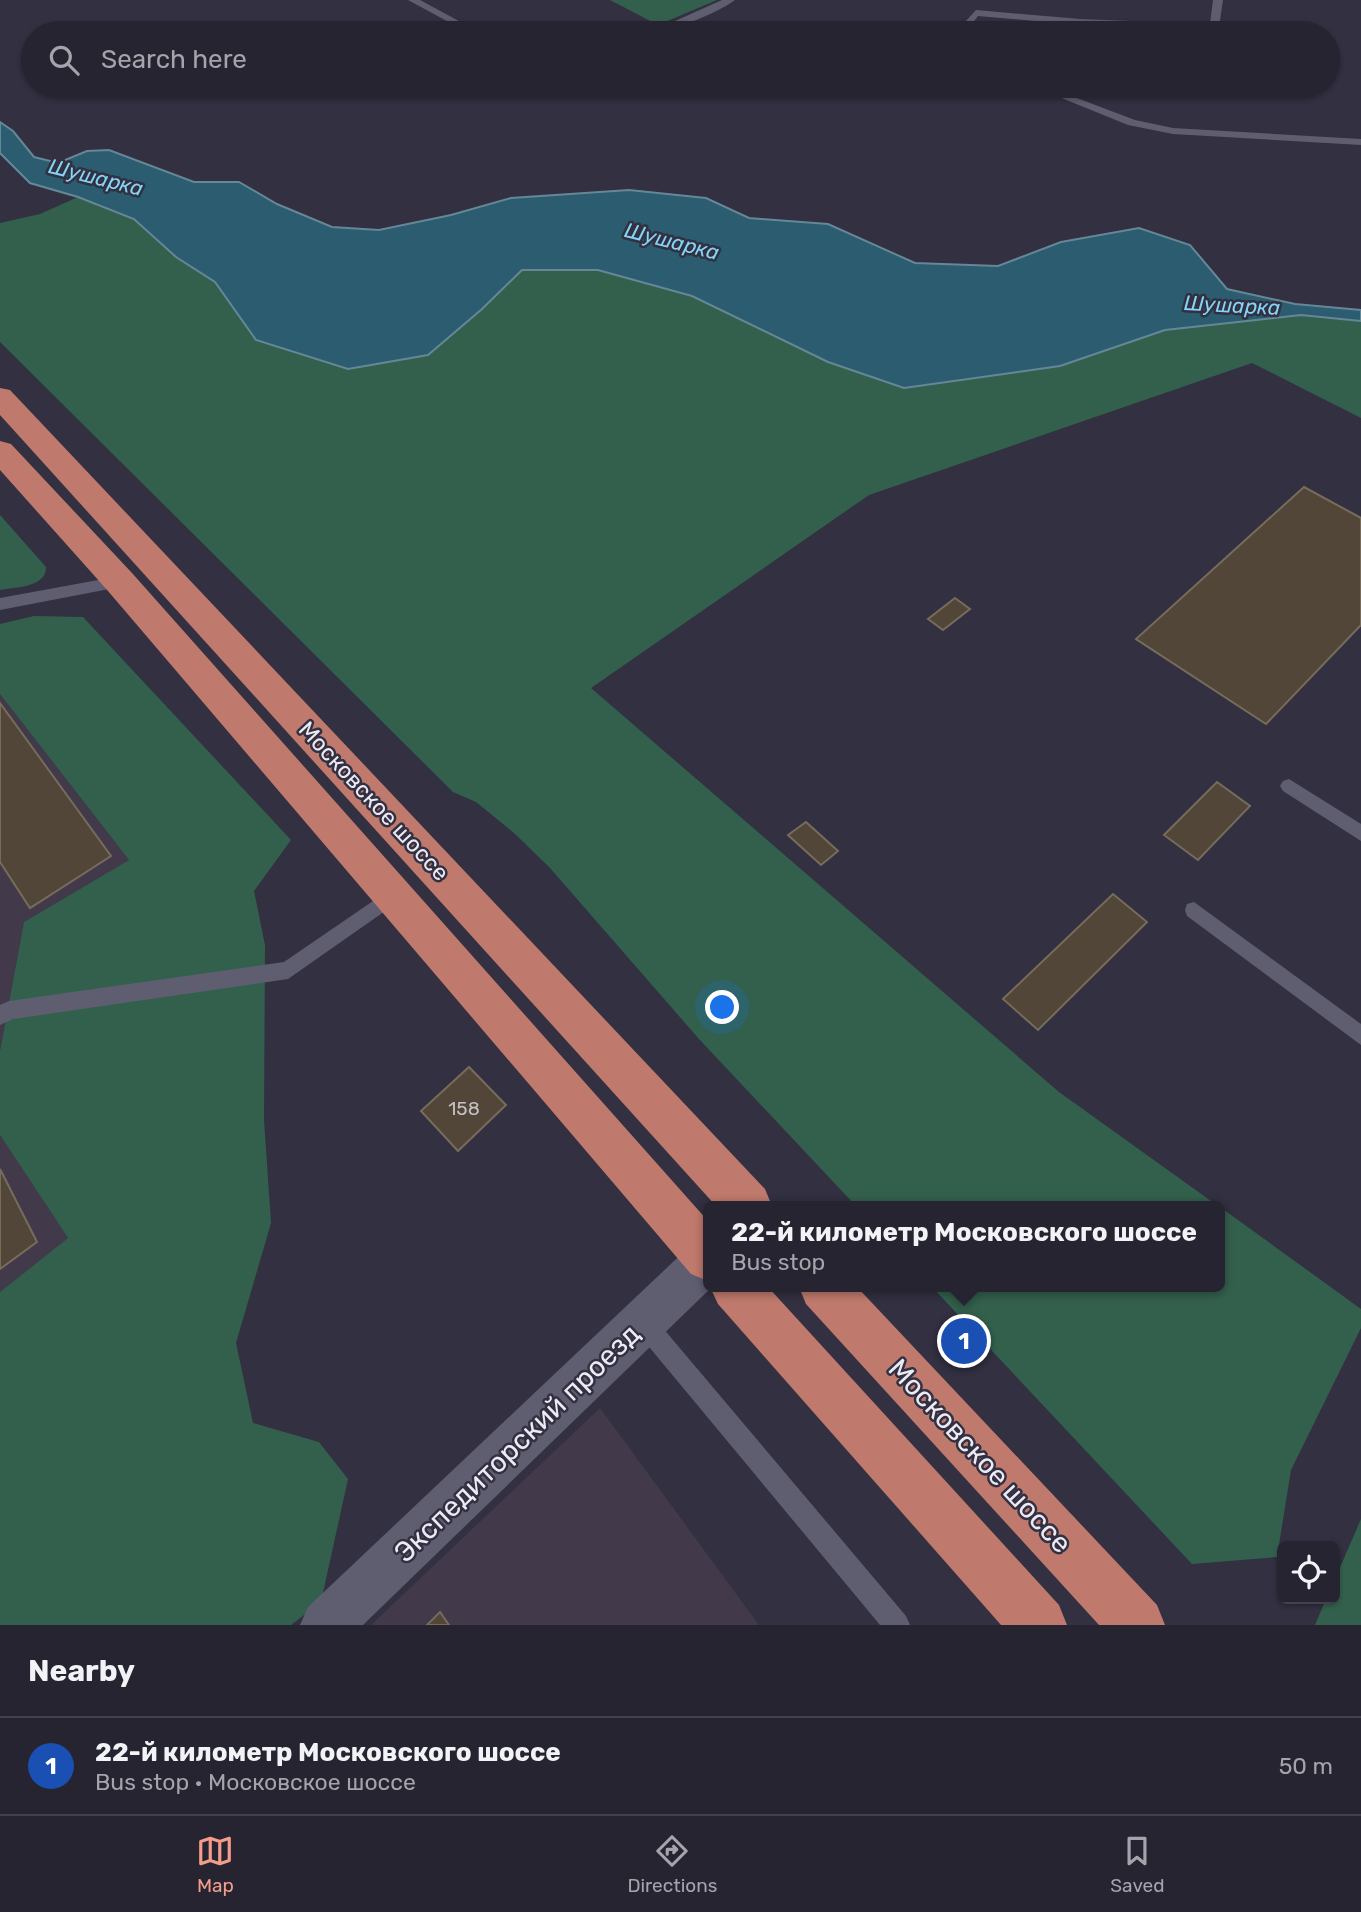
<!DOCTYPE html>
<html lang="en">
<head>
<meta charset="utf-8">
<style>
	:root { --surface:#262431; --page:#2e2c39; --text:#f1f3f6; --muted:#a4a4ab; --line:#42414d; --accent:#f49d8b }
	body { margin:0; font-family:Rubik,sans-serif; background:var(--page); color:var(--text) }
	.controls { position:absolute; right:21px; bottom:21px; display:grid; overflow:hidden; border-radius:10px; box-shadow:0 2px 5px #0004 }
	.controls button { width:63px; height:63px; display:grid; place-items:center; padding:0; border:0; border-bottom:2px solid var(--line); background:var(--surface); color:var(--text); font:35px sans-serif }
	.you { position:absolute; left:723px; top:1008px; width:24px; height:24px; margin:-18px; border:5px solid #fff; border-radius:50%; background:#1a73e8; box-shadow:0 0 0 10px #1a73e833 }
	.badge { display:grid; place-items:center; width:46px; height:46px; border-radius:50%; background:var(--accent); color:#fff; font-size:23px; font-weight:700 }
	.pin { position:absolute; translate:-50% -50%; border:4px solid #fff; box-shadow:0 2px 7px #0006 }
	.popup { position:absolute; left:703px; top:1201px; width:522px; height:91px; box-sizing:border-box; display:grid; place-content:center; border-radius:10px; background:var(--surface); filter:drop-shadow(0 2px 5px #0005); font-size:23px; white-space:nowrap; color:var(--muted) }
	.popup b { font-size:26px; color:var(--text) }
	.popup::after { content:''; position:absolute; left:50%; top:100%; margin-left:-14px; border:14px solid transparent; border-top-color:var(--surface) }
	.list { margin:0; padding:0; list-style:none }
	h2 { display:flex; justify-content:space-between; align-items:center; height:91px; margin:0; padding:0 28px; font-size:30px }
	h2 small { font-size:23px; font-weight:400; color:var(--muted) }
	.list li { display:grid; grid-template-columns:46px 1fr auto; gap:21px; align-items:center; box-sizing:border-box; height:98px; padding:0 28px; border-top:2px solid var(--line) }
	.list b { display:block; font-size:26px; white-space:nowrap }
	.list p { margin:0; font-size:23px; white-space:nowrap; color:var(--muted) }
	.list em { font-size:23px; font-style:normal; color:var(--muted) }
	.icon { flex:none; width:38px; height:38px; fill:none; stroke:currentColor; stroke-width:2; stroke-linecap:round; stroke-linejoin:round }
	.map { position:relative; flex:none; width:1361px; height:1625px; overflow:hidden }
	.search { position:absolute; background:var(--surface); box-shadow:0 2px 5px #0004; left:21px; right:21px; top:21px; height:77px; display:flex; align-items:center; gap:18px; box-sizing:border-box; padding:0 24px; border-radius:38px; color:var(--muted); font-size:26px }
	.sheet { height:189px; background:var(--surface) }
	nav { display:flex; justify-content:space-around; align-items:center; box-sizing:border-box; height:98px; border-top:2px solid var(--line); background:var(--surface); font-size:19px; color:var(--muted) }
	nav a { display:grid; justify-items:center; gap:4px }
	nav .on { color:var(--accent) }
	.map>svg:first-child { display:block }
	.industrial { fill:#423a4a }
	.green { fill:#33604c }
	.water { fill:#2b5c6f; stroke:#658797; stroke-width:2 }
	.building { fill:#514637; stroke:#776c5b; stroke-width:2 }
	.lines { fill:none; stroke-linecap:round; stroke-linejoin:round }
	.lane { fill:#5f5e71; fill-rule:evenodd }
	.street { fill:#5f5e71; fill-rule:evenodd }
	.highway { fill:#c07a6d; fill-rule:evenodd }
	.labels { text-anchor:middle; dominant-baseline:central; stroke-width:5; stroke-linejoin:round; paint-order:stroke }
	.number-label { font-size:19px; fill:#c4c1c6 }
	.far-water-label { font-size:21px; font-style:italic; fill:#84d5f5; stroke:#323041 }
	.street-label { font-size:23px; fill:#ebeaf5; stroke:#323041 }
	.near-street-label { font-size:28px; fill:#ebeaf5; stroke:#323041 }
</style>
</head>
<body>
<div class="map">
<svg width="1361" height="1625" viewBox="0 0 1361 1625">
	<rect width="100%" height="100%" fill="#323041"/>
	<!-- industrial -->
	<g class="industrial">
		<polygon points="0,694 129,860 24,922 0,1051"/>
		<polygon points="0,1135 68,1238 0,1292"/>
		<polygon points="600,1408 759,1625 371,1625"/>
	</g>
	<!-- green -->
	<g class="green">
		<polygon points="610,0 717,0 658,25"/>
		<polygon points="78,197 134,219 176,257 215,282 256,340 428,355 482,309 522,270 598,270 692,296 749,323 1060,366 1165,330 1301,315 1361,321 1361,418 1252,363 869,495 591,688 1059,1092 1218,1206 856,1206 699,1039 550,868 514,833 476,802 453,792 0,342 0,223 40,214"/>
		<path d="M 0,515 L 46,567 C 46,588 15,587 0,590 Z"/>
		<polygon points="34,616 83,617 291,840 254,891 265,945 264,1120 271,1223 236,1343 253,1423 319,1442 348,1479 321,1602 291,1625 0,1625 0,1292 68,1238 0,1135 0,1051 24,922 129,860 0,694 0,624"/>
		<polygon points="1220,1207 1361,1309 1361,1328 1291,1470 1277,1557 1192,1564 932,1287 1220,1287"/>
		<polygon points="1361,1519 1361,1625 1315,1625 1326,1599 1335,1599 1335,1579"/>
	</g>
	<!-- water -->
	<polygon class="water" points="0,122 13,131 34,157 58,163 87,151 109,150 194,182 239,182 277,204 332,227 379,230 451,215 511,198 629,190 706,198 749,218 828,224 915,263 998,266 1061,242 1139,228 1190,245 1227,289 1295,304 1361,310 1361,321 1301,315 1165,330 1060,366 904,388 828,362 692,296 598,270 522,270 482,309 428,355 348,369 256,340 215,282 176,257 134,219 78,197 30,183 0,153"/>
	<!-- building -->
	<g class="building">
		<polygon points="1304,487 1361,518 1361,625 1266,724 1136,639"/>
		<polygon points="955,598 970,609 943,630 928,619"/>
		<polygon points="0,703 111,856 30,908 0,862"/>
		<polygon points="1217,782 1250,806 1198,860 1164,835"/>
		<polygon points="806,822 838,851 821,865 788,835"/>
		<polygon points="1113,894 1147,922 1038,1030 1003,999"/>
		<polygon points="469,1067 506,1105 458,1151 421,1111"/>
		<polygon points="0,1169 37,1242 0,1269"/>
		<polygon points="440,1612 449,1625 427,1625"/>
	</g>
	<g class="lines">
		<!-- lane -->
		<g class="lane">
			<polygon points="408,0 420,0 481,33 469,33"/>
			<path d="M 722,0 L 735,0 C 713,16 665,34 638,33 L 675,21 Z"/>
			<polygon points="1213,0 1223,0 1219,27 1214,30 1080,25 978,16 965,33 955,33 976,10 1080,19 1210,24"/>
			<polygon points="1032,86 1045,86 1135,120 1173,128 1361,139 1361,145 1173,134 1128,125"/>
			<polygon points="120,576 128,582 125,586 0,610 0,598"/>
			<polygon points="1289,779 1361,824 1361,841 1283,791 1280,786 1283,781"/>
			<polygon points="392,888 398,890 401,896 398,902 288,979 13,1019 0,1025 0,1005 9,1001 284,962"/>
			<polygon points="1194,902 1361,1024 1361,1045 1187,916 1185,910 1187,904"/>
			<polygon points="643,1311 651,1314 906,1616 910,1625 880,1625 635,1330 632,1322 635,1314"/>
		</g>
		<!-- street -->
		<polygon class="street" points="708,1238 708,1287 712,1287 363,1625 300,1625 308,1607 692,1244"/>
		<!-- highway -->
		<g class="highway">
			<polygon points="0,388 10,390 765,1189 772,1206 716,1206 0,415"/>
			<polygon points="0,441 11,444 132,573 708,1221 708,1281 691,1274 108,591 0,470"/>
			<polygon points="710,1287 768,1287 1059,1605 1067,1625 1001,1625 718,1304"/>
			<polygon points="799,1287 857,1287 1157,1605 1165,1625 1099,1625 806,1304"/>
		</g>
	</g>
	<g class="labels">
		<!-- number labels -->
		<g class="number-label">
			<text x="464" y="1108">158</text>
		</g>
		<!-- far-water labels -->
		<g class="far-water-label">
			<text transform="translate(96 177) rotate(14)">Шушарка</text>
			<text transform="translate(672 241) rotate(14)">Шушарка</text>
			<text transform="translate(1232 305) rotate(3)">Шушарка</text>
		</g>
		<!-- street labels -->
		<g class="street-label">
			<text transform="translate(374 801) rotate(47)">Московское шоссе</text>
		</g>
		<!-- near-street labels -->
		<g class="near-street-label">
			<text transform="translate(517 1443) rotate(-44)">Экспедиторский проезд</text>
			<text transform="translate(980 1456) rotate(47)">Московское шоссе</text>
		</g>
	</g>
</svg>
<div class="controls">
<button><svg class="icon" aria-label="locate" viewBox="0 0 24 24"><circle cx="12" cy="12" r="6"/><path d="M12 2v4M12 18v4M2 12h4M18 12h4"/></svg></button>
</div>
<div class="you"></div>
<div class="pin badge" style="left:964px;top:1341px;background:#1a4fb4">1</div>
<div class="popup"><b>22-й километр Московского шоссе</b>Bus stop</div>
<div class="search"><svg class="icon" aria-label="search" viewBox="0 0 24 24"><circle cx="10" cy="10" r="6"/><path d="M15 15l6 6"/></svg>Search here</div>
</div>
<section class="sheet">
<h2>Nearby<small></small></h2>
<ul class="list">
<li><span class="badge" style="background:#1a4fb4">1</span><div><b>22-й километр Московского шоссе</b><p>Bus stop · Московское шоссе</p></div><em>50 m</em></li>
</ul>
</section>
<nav>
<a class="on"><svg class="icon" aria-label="map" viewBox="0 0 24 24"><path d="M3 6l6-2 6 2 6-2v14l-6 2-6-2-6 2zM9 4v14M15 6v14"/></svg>Map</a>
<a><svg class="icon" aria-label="directions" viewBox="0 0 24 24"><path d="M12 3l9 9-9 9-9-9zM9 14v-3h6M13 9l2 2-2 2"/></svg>Directions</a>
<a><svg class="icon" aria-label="saved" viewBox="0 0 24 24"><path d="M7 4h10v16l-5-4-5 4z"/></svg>Saved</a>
</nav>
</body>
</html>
